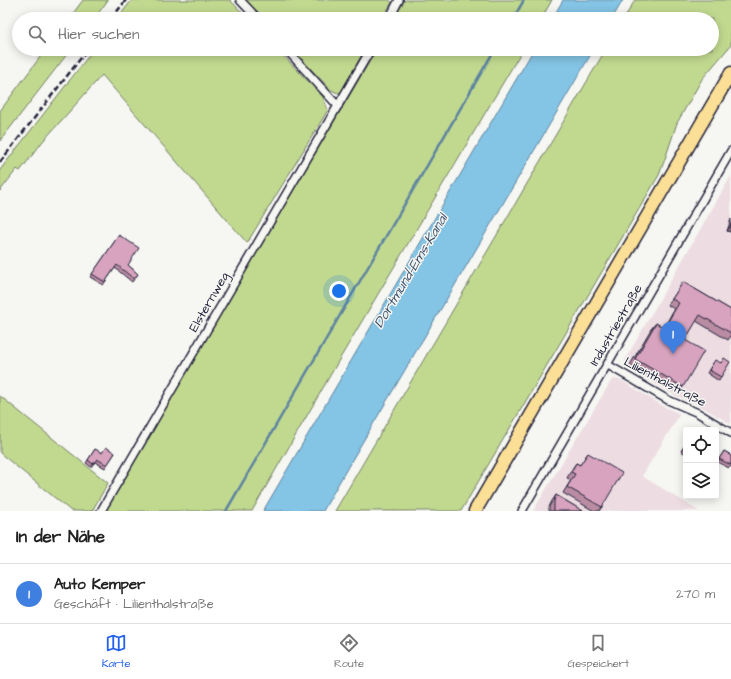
<!DOCTYPE html>
<html lang="de">
<head>
<meta charset="utf-8">
<style>
	:root { --surface:#fff; --page:#f2f2f2; --text:#222; --muted:#767676; --line:#e0e0e0; --accent:#2563eb }
	body { margin:0; font-family:"Architects Daughter",sans-serif; background:var(--page); color:var(--text) }
	.controls { position:absolute; right:12px; bottom:12px; display:grid; overflow:hidden; border-radius:4px; box-shadow:0 2px 10px #0003 }
	.controls button { width:36px; height:36px; display:grid; place-items:center; padding:0; border:0; border-bottom:1px solid var(--line); background:var(--surface); color:var(--text); font:20px sans-serif }
	.you { position:absolute; left:339px; top:291px; width:14px; height:14px; margin:-10px; border:3px solid #fff; border-radius:50%; background:#1a73e8; box-shadow:0 0 0 6px #1a73e833 }
	.badge { display:grid; place-items:center; width:26px; height:26px; border-radius:50%; background:var(--accent); color:#fff; font-size:13px; font-weight:700 }
	.pin { position:absolute; translate:-50% -33px; filter:drop-shadow(0 1px 2px #0008) }
	.pin::after { content:''; position:absolute; top:21px; width:14px; height:12px; background:inherit; clip-path:polygon(0 0,100% 0,50% 100%) }
	.list { margin:0; padding:0; list-style:none }
	h2 { display:flex; justify-content:space-between; align-items:center; height:52px; margin:0; padding:0 16px; font-size:17px }
	h2 small { font-size:13px; font-weight:400; color:var(--muted) }
	.list li { display:grid; grid-template-columns:26px 1fr auto; gap:12px; align-items:center; box-sizing:border-box; height:60px; padding:0 16px; border-top:1px solid var(--line) }
	.list b { display:block; font-size:15px; white-space:nowrap }
	.list p { margin:0; font-size:13px; white-space:nowrap; color:var(--muted) }
	.list em { font-size:13px; font-style:normal; color:var(--muted) }
	.icon { flex:none; width:22px; height:22px; fill:none; stroke:currentColor; stroke-width:2; stroke-linecap:round; stroke-linejoin:round }
	.map { position:relative; flex:none; width:731px; height:511px; overflow:hidden }
	.search { position:absolute; background:var(--surface); box-shadow:0 2px 10px #0003; left:12px; right:12px; top:12px; height:44px; display:flex; align-items:center; gap:10px; box-sizing:border-box; padding:0 14px; border-radius:22px; color:var(--muted); font-size:15px }
	.sheet { height:112px; background:var(--surface) }
	nav { display:flex; justify-content:space-around; align-items:center; box-sizing:border-box; height:56px; border-top:1px solid var(--line); background:var(--surface); font-size:11px; color:var(--muted) }
	nav a { display:grid; justify-items:center; gap:2px }
	nav .on { color:var(--accent) }
	.map>svg:first-child { display:block }
	.built { fill:#eddde2 }
	.green { fill:#c1d98f; stroke:#727e65 }
	.water { fill:#84c4e4; stroke:#5d83a0 }
	.lines { fill:none; stroke-linecap:round; stroke-linejoin:round }
	.stream { stroke:#5d83a0; stroke-width:2.5 }
	.street-casing { stroke:#22223b; stroke-width:10 }
	.primary-casing { stroke:#22223b; stroke-width:15 }
	.street { stroke:#f6f6f2; stroke-width:7 }
	.primary { stroke:#fbdf96; stroke-width:12 }
	.rail { stroke:#22223b; stroke-width:2.5; stroke-dasharray:6 3; stroke-linecap:butt }
	.wall { fill:#b98ca3; stroke:#22223b }
	.shaded-wall { fill:#967285; stroke:#22223b }
	.building { fill:#d7a3be; stroke:#22223b }
	.labels { text-anchor:middle; dominant-baseline:central; stroke-width:3; stroke-linejoin:round; paint-order:stroke }
	.street-label { font-size:13px; fill:#22223b; stroke:#f6f6f2 }
	.water-label { font-size:14px; font-style:italic; fill:#3f536e; stroke:#f6f6f2 }
</style>
</head>
<body>
<div class="map">
<svg width="731" height="511" viewBox="0 0 731 511">
	<rect width="100%" height="100%" fill="#f6f6f2"/>
	<filter id="ink" filterUnits="userSpaceOnUse"><feTurbulence type="fractalNoise" baseFrequency=".025" numOctaves="2"/><feDisplacementMap in="SourceGraphic" scale="8" xChannelSelector="R" yChannelSelector="G"/><feConvolveMatrix kernelMatrix="1 2 1 2 8 2 1 2 1" color-interpolation-filters="sRGB"/></filter>
	<g filter="url(#ink)">
		<!-- built -->
		<g class="built">
			<polygon points="731,176 731,424 695,403 676,396 626,367 625,360"/>
			<polygon points="613,379 621,380 663,406 680,414 642,476 699,511 533,511 611,381"/>
		</g>
		<!-- green -->
		<g class="green">
			<polygon points="83,0 108,0 94,19 69,19"/>
			<polygon points="132,0 230,0 248,19 117,19"/>
			<polygon points="246,0 389,0 392,2 382,19 263,19"/>
			<polygon points="405,0 552,0 541,19 394,19"/>
			<polygon points="635,0 731,0 731,45 702,79 677,123 665,159 659,175 461,511 335,511 606,49 712,49 712,19 624,19"/>
			<polygon points="46,49 71,49 0,141 0,111"/>
			<polygon points="94,49 277,49 323,97 328,110 247,243 102,75 43,141 20,171 17,169 0,191 0,170"/>
			<polygon points="292,49 365,49 341,92 338,93 331,90"/>
			<polygon points="377,49 523,49 339,360 252,511 104,511"/>
			<polygon points="0,396 108,483 92,511 71,511 0,453"/>
		</g>
		<!-- water -->
		<g class="water">
			<polygon points="563,0 623,0 612,19 552,19"/>
			<polygon points="534,49 594,49 349,465 323,511 263,511"/>
		</g>
		<g class="lines">
			<!-- stream -->
			<g class="stream">
				<polyline points="513,19 524,0"/>
				<polyline points="226,511 495,49"/>
			</g>
			<!-- street casing -->
			<g class="street-casing">
				<g id="street">
					<polyline points="240,0 258,19"/>
					<polyline points="389,19 399,0"/>
					<polyline points="286,49 338,106"/>
					<polyline points="608,365 668,400 698,413 731,433"/>
					<polyline points="101,511 371,49"/>
					<polyline points="522,511 731,151"/>
				</g>
			</g>
			<!-- primary casing -->
			<g class="primary-casing">
				<polyline id="primary" points="475,511 731,73"/>
			</g>
			<!-- street -->
			<use href="#street" class="street"/>
			<!-- primary -->
			<use href="#primary" class="primary"/>
			<!-- rail -->
			<g class="rail">
				<polyline points="111,19 126,0"/>
				<polyline points="0,162 88,49"/>
			</g>
		</g>
		<!-- wall -->
		<g class="wall">
			<polygon points="731,219 731,232 727,231"/>
			<polygon points="119,235 128,265 138,274 132,282 115,268 103,285 90,277"/>
			<polygon points="683,282 731,310 731,336 728,340 696,321 685,340 683,387 679,393 630,365 651,329 656,323 664,328 674,309 668,305"/>
			<polygon points="713,363 721,363 721,377 719,381 707,373"/>
			<polygon points="686,443 686,454 681,451"/>
			<polygon points="95,449 101,453 115,453 105,468 95,462 91,467 86,463"/>
			<polygon points="724,451 731,455 731,466 729,468 717,462"/>
			<polygon points="588,453 602,507 599,511 594,511 563,493 571,480 567,478 572,469 576,463 580,465"/>
			<polygon points="556,495 583,511 549,511 549,507 552,501"/>
		</g>
		<!-- shaded-wall -->
		<polygon class="shaded-wall" points="731,225 731,232 727,231"/>
		<!-- building -->
		<g class="building">
			<polygon points="119,235 139,248 128,265 138,274 134,279 117,265 105,282 92,274"/>
			<polygon points="683,282 731,310 731,333 700,315 685,340 704,351 683,387 635,359 656,323 664,328 679,303 672,299"/>
			<polygon points="724,358 730,362 721,377 709,370 715,360 721,363"/>
			<polygon points="106,447 115,453 107,465 97,459 93,464 88,460 95,449 102,453"/>
			<polygon points="724,451 731,455 731,465 719,459"/>
			<polygon points="588,453 622,473 602,507 567,487 575,474 571,472 576,463 580,465"/>
			<polygon points="556,495 583,511 554,511 554,501"/>
		</g>
	</g>
	<g class="labels">
		<!-- street labels -->
		<g class="street-label">
			<text transform="translate(209 302) rotate(-60)">Elsternweg</text>
			<text transform="translate(616 325) rotate(-60)">Industriestraße</text>
			<text transform="translate(665 382) rotate(28)">Lilienthalstraße</text>
		</g>
		<!-- water labels -->
		<g class="water-label">
			<text transform="translate(411 271) rotate(-59)">Dortmund-Ems-Kanal</text>
		</g>
	</g>
</svg>
<div class="controls">
<button><svg class="icon" aria-label="locate" viewBox="0 0 24 24"><circle cx="12" cy="12" r="6"/><path d="M12 2v4M12 18v4M2 12h4M18 12h4"/></svg></button>
<button><svg class="icon" aria-label="layers" viewBox="0 0 24 24"><path d="M12 4l9 5-9 5-9-5zM3 14l9 5 9-5"/></svg></button>
</div>
<div class="you"></div>
<div class="pin badge" style="left:673px;top:354px;background:#3f7fe0">1</div>
<div class="search"><svg class="icon" aria-label="search" viewBox="0 0 24 24"><circle cx="10" cy="10" r="6"/><path d="M15 15l6 6"/></svg>Hier suchen</div>
</div>
<section class="sheet">
<h2>In der Nähe<small></small></h2>
<ul class="list">
<li><span class="badge" style="background:#3f7fe0">1</span><div><b>Auto Kemper</b><p>Geschäft · Lilienthalstraße</p></div><em>270 m</em></li>
</ul>
</section>
<nav>
<a class="on"><svg class="icon" aria-label="map" viewBox="0 0 24 24"><path d="M3 6l6-2 6 2 6-2v14l-6 2-6-2-6 2zM9 4v14M15 6v14"/></svg>Karte</a>
<a><svg class="icon" aria-label="directions" viewBox="0 0 24 24"><path d="M12 3l9 9-9 9-9-9zM9 14v-3h6M13 9l2 2-2 2"/></svg>Route</a>
<a><svg class="icon" aria-label="saved" viewBox="0 0 24 24"><path d="M7 4h10v16l-5-4-5 4z"/></svg>Gespeichert</a>
</nav>
</body>
</html>
